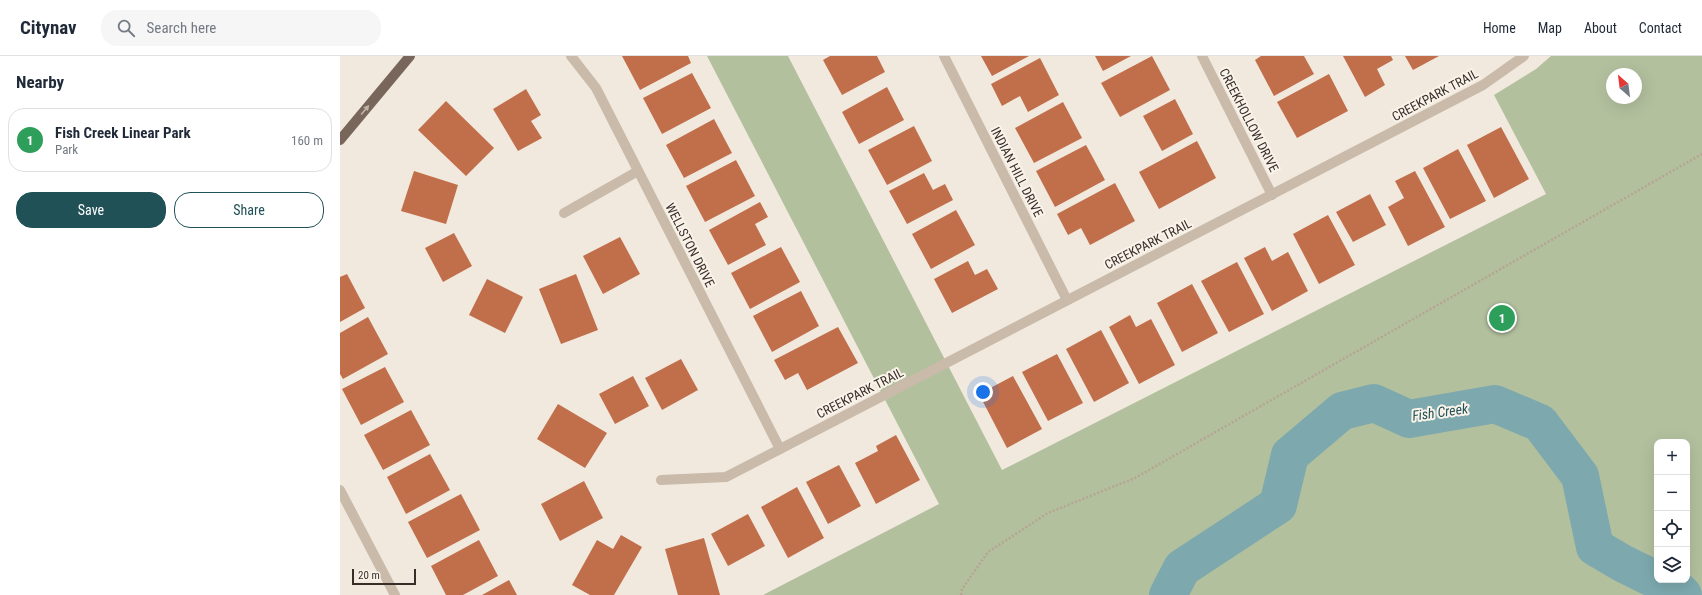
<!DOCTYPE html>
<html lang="en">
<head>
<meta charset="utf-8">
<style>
	:root { --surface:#fff; --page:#f6f6f7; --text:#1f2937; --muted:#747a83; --line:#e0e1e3; --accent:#205157 }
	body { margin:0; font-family:"Roboto Condensed",sans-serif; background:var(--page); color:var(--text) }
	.controls { position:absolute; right:12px; bottom:12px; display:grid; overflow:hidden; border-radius:8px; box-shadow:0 4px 16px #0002 }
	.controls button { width:36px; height:36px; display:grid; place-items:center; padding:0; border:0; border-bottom:1px solid var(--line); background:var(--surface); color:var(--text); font:20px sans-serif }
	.compass { position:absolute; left:1266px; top:12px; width:36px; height:36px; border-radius:50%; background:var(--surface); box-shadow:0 4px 16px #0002; rotate:332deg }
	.scale { position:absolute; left:12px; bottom:10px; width:64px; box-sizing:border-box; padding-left:4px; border:2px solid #372e29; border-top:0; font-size:11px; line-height:14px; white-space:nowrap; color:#372e29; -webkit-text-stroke:3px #f9f3ea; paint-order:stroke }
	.you { position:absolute; left:643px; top:336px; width:14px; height:14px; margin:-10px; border:3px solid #fff; border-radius:50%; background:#1a73e8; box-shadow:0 0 0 6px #1a73e833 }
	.badge { display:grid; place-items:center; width:26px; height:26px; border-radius:50%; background:var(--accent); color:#fff; font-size:13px; font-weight:700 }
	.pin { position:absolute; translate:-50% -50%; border:2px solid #fff; box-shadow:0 1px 4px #0006 }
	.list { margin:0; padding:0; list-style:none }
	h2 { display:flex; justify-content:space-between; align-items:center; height:52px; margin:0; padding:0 16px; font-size:17px }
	h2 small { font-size:13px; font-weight:400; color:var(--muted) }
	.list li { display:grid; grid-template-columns:26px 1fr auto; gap:12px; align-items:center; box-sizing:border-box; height:64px; margin:0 8px 8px; padding:0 8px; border:1px solid var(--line); border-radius:16px }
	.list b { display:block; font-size:15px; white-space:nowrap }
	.list p { margin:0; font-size:13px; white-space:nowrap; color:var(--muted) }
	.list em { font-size:13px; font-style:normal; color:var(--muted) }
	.actions { display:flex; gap:8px; padding:12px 16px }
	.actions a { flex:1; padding:9px 0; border:1px solid var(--accent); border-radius:16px; text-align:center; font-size:14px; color:var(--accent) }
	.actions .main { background:var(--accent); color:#fff }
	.icon { flex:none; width:22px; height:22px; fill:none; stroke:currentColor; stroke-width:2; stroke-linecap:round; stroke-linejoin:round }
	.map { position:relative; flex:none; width:1362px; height:539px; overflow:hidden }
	header { display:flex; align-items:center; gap:24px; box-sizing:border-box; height:56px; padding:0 20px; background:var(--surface); border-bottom:1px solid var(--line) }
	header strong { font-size:19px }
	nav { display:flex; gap:22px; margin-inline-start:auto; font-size:14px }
	.search { width:280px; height:36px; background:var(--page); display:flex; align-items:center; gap:10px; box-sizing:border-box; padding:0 14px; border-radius:16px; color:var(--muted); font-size:15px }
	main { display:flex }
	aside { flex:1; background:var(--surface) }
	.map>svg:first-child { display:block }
	.green { fill:#b3c09e; fill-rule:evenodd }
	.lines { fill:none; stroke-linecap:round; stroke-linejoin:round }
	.river { stroke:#7da9ae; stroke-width:38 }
	.building { fill:#c16e4b }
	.path { stroke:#b5a494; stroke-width:2.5; stroke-dasharray:2 2; stroke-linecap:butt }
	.minor { stroke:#c9baaa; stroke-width:10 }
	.major { stroke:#78665b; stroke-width:10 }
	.oneway { fill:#bfb4aa }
	.labels { text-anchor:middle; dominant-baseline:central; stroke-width:4; stroke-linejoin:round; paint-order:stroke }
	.street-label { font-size:13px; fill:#372e29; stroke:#f9f3ea }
	.water-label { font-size:14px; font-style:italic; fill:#205157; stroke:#f9f3ea }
</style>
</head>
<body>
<header>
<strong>Citynav</strong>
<div class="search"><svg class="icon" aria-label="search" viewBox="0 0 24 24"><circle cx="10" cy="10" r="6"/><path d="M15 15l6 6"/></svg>Search here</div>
<nav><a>Home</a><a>Map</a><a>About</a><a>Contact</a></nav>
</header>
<main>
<aside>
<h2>Nearby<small></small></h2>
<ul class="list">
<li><span class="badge" style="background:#2e9e5b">1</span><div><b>Fish Creek Linear Park</b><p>Park</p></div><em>160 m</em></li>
</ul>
<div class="actions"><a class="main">Save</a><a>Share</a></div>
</aside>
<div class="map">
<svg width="1362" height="539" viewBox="0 0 1362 539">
	<rect width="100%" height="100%" fill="#f1e9dd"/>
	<!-- green -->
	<path class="green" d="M 367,0 L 448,0 L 662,414 L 1206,138 L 1154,39 L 1196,13 L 1211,0 L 1362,0 L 1362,539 L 423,539 L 599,448 ZM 1272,18 L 1296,18 L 1296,42 L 1272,42 ZM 1317,386 L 1347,386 L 1347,524 L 1317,524 Z"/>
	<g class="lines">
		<!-- river -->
		<polyline class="river" points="828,539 842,512 938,449 950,399 1002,355 1034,347 1069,363 1155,348 1200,367 1240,420 1255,491 1282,507 1339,535 1343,539"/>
	</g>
	<!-- building -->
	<g class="building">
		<polygon points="282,0 348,0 351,7 300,34"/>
		<polygon points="490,0 537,0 545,16 502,39 483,4"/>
		<polygon points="641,0 689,0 652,20"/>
		<polygon points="755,0 791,0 763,15"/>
		<polygon points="812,0 830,34 780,61 761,27"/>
		<polygon points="921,0 964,0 974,18 934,40 915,4"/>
		<polygon points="1003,0 1051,0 1053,4 1037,13 1045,29 1025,41"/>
		<polygon points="1065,0 1099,0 1073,14"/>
		<polygon points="700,2 719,39 688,56 680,40 662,50 651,28"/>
		<polygon points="352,17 371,52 322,78 303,42"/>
		<polygon points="989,18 1008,55 957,82 937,46"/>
		<polygon points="547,31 564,64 519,88 502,56"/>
		<polygon points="186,33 201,59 191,65 202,82 178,95 153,53"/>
		<polygon points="835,43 853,78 822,95 803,60"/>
		<polygon points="106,45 154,92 126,120 78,74"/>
		<polygon points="723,46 742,82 694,107 675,72"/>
		<polygon points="374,63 392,97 344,122 326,89"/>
		<polygon points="574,70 592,105 547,129 528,94"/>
		<polygon points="1161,71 1189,123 1154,142 1127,89"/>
		<polygon points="857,85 876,122 819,153 799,116"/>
		<polygon points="746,89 765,124 715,151 696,115"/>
		<polygon points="1118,93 1146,145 1110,163 1083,112"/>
		<polygon points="396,104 415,140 365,166 346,130"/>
		<polygon points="74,115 118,129 106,168 61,155"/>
		<polygon points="1075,115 1105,171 1068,190 1048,151 1064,142 1055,125"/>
		<polygon points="584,117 593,134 605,128 613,144 567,168 549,135"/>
		<polygon points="775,127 795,165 750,189 741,172 728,179 717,158"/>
		<polygon points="1030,138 1046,169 1013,186 996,156"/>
		<polygon points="420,146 428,161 415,168 426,189 388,209 369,174"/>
		<polygon points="616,154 635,189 591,213 572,178"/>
		<polygon points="988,159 1015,209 979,228 953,178"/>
		<polygon points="114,177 132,210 103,226 85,192"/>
		<polygon points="280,181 300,218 263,238 243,200"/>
		<polygon points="441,191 460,226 410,253 391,217"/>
		<polygon points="925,191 932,205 948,196 968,235 932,255 904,202"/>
		<polygon points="628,205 635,219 647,213 658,233 612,257 594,223"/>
		<polygon points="897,206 924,258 889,276 861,225"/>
		<polygon points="7,218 25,252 0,266 0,221"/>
		<polygon points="236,218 258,274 221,288 199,233"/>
		<polygon points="147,223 183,241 165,277 129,259"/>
		<polygon points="852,228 878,277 842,296 817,247"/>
		<polygon points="461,235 479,270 432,296 413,260"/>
		<polygon points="790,259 796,271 811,263 835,309 799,328 769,271"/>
		<polygon points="28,261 48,298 3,323 0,318 0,277"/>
		<polygon points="498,271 518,307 467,334 458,317 445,324 434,304"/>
		<polygon points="761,274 789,327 754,346 726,293"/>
		<polygon points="717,298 743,347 708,365 682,316"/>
		<polygon points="341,303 358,334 322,354 305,322"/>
		<polygon points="45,311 64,346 21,369 2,333"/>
		<polygon points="293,320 309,350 275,368 259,338"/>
		<polygon points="673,320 702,373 667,392 639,338"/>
		<polygon points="218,348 267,377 245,412 197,383"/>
		<polygon points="71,354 90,389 43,414 24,379"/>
		<polygon points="556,379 580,424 536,448 515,407 538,395 536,390"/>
		<polygon points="90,398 110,434 66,458 47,421"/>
		<polygon points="499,409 521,450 488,468 466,426"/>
		<polygon points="244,425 263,462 220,485 201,448"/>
		<polygon points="457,431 484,482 448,502 421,451"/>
		<polygon points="121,438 140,474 87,502 68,466"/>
		<polygon points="408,458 425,490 388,510 371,478"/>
		<polygon points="281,479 302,491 274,539 250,539 232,529 257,484 273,493"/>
		<polygon points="364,482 380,539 338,539 325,493"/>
		<polygon points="139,484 158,520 123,539 106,539 91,510"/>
		<polygon points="169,524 177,539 142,539"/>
	</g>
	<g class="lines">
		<!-- path -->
		<polyline class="path" points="621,539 622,533 648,496 708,457 795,422 1362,98"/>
		<!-- minor -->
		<g class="minor">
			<polyline points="231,0 256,32 440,393"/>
			<polyline points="604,0 727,244"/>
			<polyline points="862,0 932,139"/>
			<polyline points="224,157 298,115"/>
			<polyline points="321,424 386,421 1143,29 1184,0"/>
			<polyline points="0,434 55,539"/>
		</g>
		<!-- major -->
		<polyline class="major" points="0,84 70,0"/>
	</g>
	<!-- one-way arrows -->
	<defs><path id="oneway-solid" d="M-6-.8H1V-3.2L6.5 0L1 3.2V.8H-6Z"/></defs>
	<use class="oneway" href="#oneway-solid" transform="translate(25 54) rotate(-50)"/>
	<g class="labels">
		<!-- street labels -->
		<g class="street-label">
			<text transform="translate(1095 39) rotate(-28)">CREEKPARK TRAIL</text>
			<text transform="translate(909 64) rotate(63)">CREEKHOLLOW DRIVE</text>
			<text transform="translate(677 116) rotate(63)">INDIAN HILL DRIVE</text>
			<text transform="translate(808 188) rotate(-27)">CREEKPARK TRAIL</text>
			<text transform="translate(350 189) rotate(63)">WELLSTON DRIVE</text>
			<text transform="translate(520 337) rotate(-27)">CREEKPARK TRAIL</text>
		</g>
		<!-- water labels -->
		<g class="water-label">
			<text transform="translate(1100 356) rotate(-8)">Fish Creek</text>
		</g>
	</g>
</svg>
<div class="controls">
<button>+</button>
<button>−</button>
<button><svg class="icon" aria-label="locate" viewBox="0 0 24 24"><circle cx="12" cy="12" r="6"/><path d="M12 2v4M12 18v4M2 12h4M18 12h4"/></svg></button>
<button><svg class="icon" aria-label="layers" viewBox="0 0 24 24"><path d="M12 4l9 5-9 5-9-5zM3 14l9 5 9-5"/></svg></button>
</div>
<svg class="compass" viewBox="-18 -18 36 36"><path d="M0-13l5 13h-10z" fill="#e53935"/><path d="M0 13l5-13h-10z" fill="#747a83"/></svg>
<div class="scale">20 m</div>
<div class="you"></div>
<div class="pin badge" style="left:1162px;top:262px;background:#2e9e5b">1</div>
</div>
</main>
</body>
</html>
